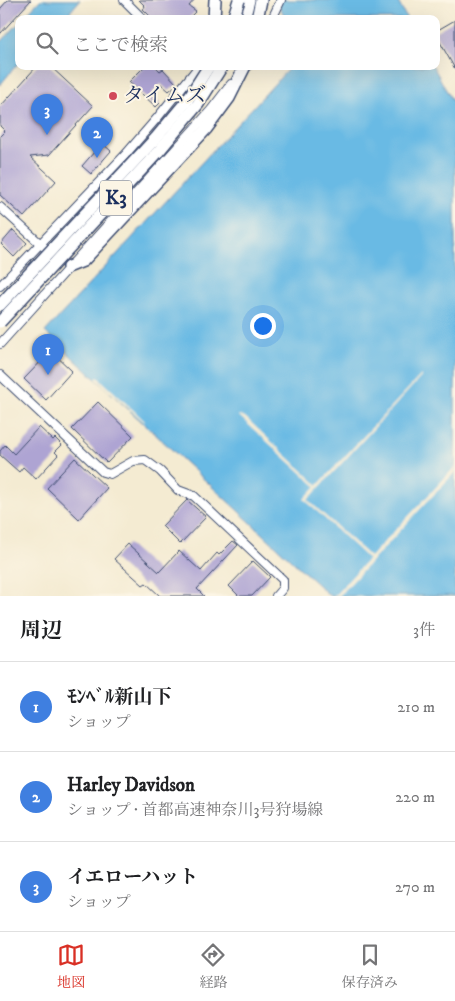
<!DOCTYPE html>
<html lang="ja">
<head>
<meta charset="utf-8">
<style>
	:root { --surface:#fff; --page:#f2f2f2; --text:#202124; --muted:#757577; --line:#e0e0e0; --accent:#d93025 }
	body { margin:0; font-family:"IM FELL DW Pica","Noto Serif JP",serif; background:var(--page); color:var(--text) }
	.you { position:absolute; left:262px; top:325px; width:18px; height:18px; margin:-12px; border:4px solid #fff; border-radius:50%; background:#1a73e8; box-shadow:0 0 0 8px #1a73e833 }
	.badge { display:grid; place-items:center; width:32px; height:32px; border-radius:50%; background:var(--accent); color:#fff; font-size:16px; font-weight:700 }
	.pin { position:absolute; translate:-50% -41px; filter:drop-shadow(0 1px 2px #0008) }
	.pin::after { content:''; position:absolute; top:26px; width:18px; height:15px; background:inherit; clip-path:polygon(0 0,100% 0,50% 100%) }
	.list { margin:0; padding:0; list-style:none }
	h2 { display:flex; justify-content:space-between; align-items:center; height:65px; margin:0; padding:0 20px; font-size:21px }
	h2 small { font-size:16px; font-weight:400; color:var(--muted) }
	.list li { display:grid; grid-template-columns:32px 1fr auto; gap:15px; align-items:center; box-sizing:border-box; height:90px; padding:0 20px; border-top:1px solid var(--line) }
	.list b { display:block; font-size:19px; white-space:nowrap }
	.list p { margin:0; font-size:16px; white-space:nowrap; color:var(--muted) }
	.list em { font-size:16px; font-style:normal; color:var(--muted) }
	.icon { flex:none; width:28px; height:28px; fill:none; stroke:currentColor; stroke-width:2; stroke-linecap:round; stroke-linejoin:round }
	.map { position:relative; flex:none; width:455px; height:596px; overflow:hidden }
	.search { position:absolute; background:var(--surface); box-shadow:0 5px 20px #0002; left:15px; right:15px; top:15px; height:55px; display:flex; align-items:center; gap:12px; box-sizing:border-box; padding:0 18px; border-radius:10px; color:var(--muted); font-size:19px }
	.sheet { height:335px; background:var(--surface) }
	nav { display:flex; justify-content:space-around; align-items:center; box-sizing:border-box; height:70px; border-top:1px solid var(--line); background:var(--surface); font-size:14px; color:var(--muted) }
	nav a { display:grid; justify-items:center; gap:2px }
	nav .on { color:var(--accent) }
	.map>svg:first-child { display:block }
	.water { fill:#69bae4; stroke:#4274a1 }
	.pier { fill:#f4ebd2 }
	.building { fill:#aea4d3 }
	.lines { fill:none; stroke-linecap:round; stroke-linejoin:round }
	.minor-casing { stroke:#3c4b6f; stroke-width:10 }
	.highway-casing { stroke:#3c4b6f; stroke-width:14 }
	.minor { stroke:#fff; stroke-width:8 }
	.highway { stroke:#fff; stroke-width:11 }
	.highway-bridge-casing { stroke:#3c4b6f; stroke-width:14; stroke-linecap:butt }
	.highway-bridge { stroke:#fff; stroke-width:11 }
	.poi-dot { fill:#d1495b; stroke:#fcf5e5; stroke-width:2 }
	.labels { text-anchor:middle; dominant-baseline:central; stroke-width:4; stroke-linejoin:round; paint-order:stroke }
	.shield { fill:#fcf5e5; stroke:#5e6a86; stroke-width:1 }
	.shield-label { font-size:20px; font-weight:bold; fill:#1b2f5e }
	.poi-label { font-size:21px; fill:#1b2f5e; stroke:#fcf5e5; text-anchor:start }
</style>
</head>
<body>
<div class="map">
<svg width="455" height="596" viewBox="0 0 455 596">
	<rect width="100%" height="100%" fill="#fcf5e5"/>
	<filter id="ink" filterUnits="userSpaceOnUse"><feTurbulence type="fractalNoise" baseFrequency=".02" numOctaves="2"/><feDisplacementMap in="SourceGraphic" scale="10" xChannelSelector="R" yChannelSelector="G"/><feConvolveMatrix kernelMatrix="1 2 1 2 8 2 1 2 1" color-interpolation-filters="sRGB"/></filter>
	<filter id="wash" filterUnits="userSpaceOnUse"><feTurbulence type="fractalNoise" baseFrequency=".0096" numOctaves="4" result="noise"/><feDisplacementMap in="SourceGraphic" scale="20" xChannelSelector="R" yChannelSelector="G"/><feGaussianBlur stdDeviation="1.12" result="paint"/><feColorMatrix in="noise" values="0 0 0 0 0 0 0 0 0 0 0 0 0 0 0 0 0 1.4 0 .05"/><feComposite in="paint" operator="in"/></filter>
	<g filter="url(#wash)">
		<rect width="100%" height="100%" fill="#f4ebd2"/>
		<!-- water -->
		<g class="water">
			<polygon points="40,0 80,0 64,19 22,19"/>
			<polygon points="276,0 397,0 407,19 286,19"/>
			<polygon points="19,23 19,62 0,85 0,43"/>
			<polygon points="291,66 433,66 455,106 455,596 330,596 45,332"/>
		</g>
		<!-- pier -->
		<g class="pier">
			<polygon points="421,375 422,376 308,500 370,557 455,467 455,472 339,596 334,596 368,559 304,499 316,486 239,416 240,415 245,417 318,485"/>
			<polygon points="98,377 145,421 144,422 110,392 109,392 96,379"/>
		</g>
		<g id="blocks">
			<!-- building -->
			<g class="building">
				<polygon points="8,0 31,0 0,34 0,9"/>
				<polygon points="139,0 194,0 189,6 196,11 188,19 153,19 143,9 145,6"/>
				<polygon points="455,20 455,69 436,35 436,31"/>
				<polygon points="37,66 50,66 93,106 49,155 30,157 56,181 24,217 0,195 0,136 5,131 0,126 0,107"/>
				<polygon points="145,66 155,66 160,71 163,69 177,84 169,91 161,84 151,94 160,103 156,107 129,82"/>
				<polygon points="102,143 111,151 91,174 82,166"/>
				<polygon points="13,230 27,243 14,257 1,244"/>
				<polygon points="51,351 72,371 46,400 24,379"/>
				<polygon points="98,402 133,436 107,463 72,429"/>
				<polygon points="39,427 53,440 55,438 62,445 55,452 58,455 36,479 23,467 19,472 0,455 0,451 5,445 14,454"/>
				<polygon points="75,458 107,488 79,519 47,488"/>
				<polygon points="187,500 206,517 180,544 162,526"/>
				<polygon points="233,541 238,545 197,589 204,596 160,596 146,583 143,585 114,559 128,544 159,572 179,551 201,571 217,553 219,555"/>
				<polygon points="253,561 270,577 252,596 239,596 229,586"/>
			</g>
		</g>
	</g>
	<g filter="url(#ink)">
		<use href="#blocks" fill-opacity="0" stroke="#3c4b6f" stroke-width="1"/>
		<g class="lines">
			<!-- minor casing -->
			<g class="minor-casing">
				<g id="minor">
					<polyline points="124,0 143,19"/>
					<polyline points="272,19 281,0"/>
					<polyline points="0,207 45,248"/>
					<polyline points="0,286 125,155 158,117 199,66"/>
					<polyline points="0,344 211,110 231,84"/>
					<polyline points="0,375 103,472 110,474 133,461 145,460 160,471 178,490 194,496 283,580 283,588 276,596"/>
				</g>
			</g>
			<!-- highway casing -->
			<g class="highway-casing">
				<g id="highway">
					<polyline points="214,19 215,0"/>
					<polyline points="244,19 249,0"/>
					<polyline points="257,19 261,0"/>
					<polyline points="68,267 83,261 206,129 229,98 245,66"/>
				</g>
			</g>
			<!-- minor -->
			<use href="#minor" class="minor"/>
			<!-- highway -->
			<use href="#highway" class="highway"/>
			<!-- highway-bridge casing -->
			<g class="highway-bridge-casing">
				<g id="highway-bridge">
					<polyline points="233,19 239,0"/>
					<polyline points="0,305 156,138 186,102 209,66"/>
					<polyline points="0,322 158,152 198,104 222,66"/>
				</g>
			</g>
			<!-- highway-bridge -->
			<use href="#highway-bridge" class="highway-bridge"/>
		</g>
	</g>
	<!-- markers -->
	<circle class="poi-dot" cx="113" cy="96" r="5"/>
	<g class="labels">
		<!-- shield labels -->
		<rect class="shield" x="100" y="180.5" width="32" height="35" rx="4"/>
		<g class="shield-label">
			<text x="116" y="198">K3</text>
		</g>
		<!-- poi labels -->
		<g class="poi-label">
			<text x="123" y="96">タイムズ</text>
		</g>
	</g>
</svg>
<div class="you"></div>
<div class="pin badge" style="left:48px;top:375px;background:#3f7fe0">1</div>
<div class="pin badge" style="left:97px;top:158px;background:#3f7fe0">2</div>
<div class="pin badge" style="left:47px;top:135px;background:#3f7fe0">3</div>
<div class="search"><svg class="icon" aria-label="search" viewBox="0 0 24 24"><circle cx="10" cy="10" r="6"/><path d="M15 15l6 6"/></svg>ここで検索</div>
</div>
<section class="sheet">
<h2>周辺<small>3件</small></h2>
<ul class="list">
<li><span class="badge" style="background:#3f7fe0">1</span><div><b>ﾓﾝﾍﾞﾙ新山下</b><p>ショップ</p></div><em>210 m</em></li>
<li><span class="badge" style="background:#3f7fe0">2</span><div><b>Harley Davidson</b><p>ショップ · 首都高速神奈川3号狩場線</p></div><em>220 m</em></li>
<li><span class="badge" style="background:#3f7fe0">3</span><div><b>イエローハット</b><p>ショップ</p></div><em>270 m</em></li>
</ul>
</section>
<nav>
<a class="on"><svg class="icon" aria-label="map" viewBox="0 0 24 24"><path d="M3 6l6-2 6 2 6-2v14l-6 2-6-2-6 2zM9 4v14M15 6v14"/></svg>地図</a>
<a><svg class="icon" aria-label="directions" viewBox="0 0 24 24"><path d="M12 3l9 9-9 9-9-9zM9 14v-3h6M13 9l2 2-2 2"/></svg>経路</a>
<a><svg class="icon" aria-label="saved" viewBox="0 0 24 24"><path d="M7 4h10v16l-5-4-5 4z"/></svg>保存済み</a>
</nav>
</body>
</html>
